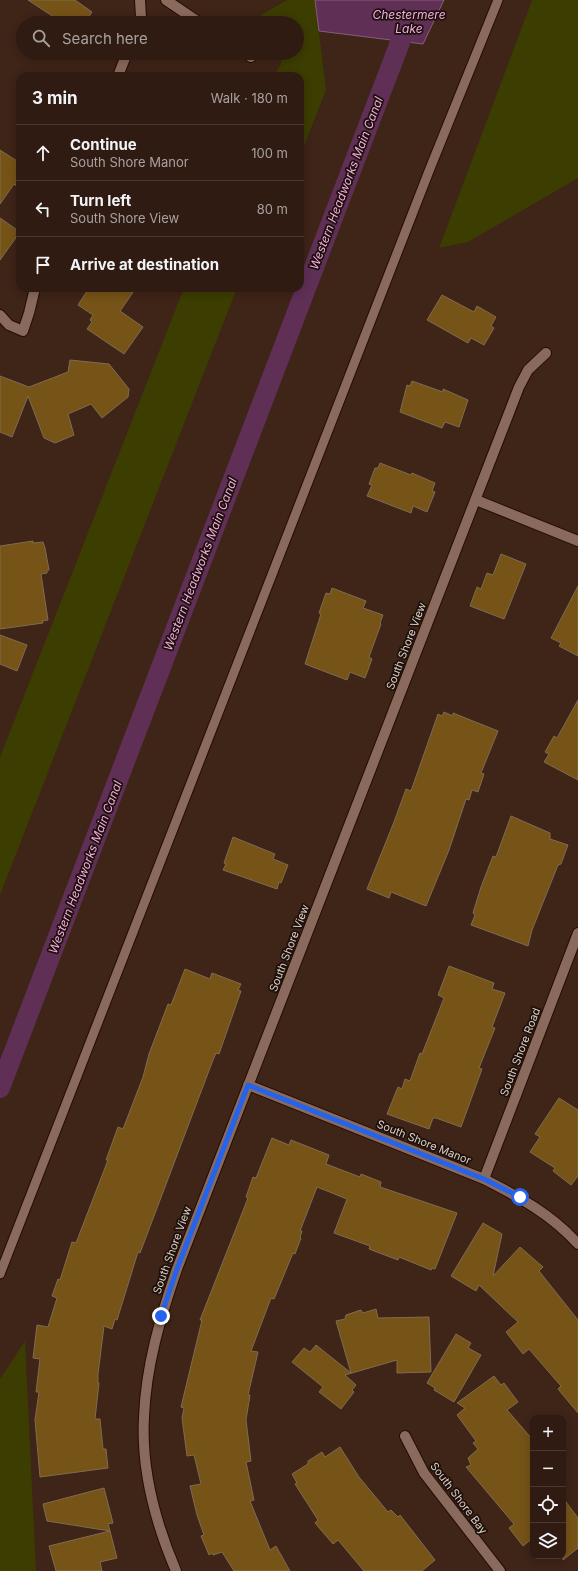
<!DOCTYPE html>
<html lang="en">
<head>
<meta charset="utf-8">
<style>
	:root { --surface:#2f1b12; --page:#3b2820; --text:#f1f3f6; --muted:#a7a19f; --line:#4a3932 }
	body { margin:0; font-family:Inter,sans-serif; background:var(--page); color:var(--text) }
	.controls { position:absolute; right:12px; bottom:12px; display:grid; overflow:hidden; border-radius:8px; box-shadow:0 2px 10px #0003 }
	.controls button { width:36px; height:36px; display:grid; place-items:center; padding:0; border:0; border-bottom:1px solid var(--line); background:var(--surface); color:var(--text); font:20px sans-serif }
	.stop { position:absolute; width:12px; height:12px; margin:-9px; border:3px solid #2563eb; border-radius:50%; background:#fff }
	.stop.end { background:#2563eb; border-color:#fff; box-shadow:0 1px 4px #0008 }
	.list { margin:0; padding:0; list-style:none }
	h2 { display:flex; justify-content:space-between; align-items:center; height:52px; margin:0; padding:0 16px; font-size:17px }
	h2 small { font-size:13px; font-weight:400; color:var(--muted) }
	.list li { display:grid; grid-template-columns:26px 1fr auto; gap:12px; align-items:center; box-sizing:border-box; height:56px; padding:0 16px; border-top:1px solid var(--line) }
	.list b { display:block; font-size:15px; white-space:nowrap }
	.list p { margin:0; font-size:13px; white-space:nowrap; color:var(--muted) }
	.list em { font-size:13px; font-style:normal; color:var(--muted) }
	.icon { flex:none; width:22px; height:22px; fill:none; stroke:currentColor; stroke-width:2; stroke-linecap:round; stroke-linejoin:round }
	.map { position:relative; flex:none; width:578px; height:1571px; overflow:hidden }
	.search { position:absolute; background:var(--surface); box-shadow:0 2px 10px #0003; left:16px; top:16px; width:288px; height:44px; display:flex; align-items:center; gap:10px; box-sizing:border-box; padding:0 14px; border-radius:22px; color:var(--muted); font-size:15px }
	.panel { position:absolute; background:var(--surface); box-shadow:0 2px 10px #0003; left:16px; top:72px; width:288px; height:220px; border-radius:12px }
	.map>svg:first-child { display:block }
	.green { fill:#3c3d01 }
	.water { fill:#5f2f55; stroke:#855e77 }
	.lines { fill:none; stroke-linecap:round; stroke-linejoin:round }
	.canal { stroke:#5f2f55; stroke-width:20 }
	.building { fill:#765317; stroke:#7f6c51 }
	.lane-casing { stroke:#250c03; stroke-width:11 }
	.street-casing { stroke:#250c03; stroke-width:12 }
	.lane { stroke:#8a6a5c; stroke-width:9 }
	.street { stroke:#8a6a5c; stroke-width:10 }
	.route { stroke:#2563eb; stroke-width:5 }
	.labels { text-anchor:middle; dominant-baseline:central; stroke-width:3.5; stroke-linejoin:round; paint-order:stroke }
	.street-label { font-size:11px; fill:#dfcdc5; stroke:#1d110c }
	.water-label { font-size:12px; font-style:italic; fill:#f8aae4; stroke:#1d110c }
</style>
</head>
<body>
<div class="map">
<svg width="578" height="1571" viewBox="0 0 578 1571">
	<rect width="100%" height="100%" fill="#3f2418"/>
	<!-- green -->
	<g class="green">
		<polygon points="287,0 315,0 326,90 300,156 300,76 274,76 281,64 280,53 297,53 297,23 249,22"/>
		<polygon points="532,0 578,0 578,178 468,242 439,248"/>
		<polygon points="184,288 237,288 0,895 0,757"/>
		<polygon points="25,1341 36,1571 0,1571 0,1379"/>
	</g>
	<!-- water -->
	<polygon class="water" points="315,0 444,0 423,44 319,31"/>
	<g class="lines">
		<!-- canal -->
		<polyline class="canal" points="0,1088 401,40"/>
	</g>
	<!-- building -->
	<g class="building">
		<polygon points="28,0 75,0 92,12 85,23 63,23"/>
		<polygon points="0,150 20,163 20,189 14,184 0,204"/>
		<polygon points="0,218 20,232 0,260"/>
		<polygon points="89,288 136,288 120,311 143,327 124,354 87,329 92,322 90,320 93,315 78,305"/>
		<polygon points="442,295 474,312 477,306 496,317 491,326 494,328 484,345 471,338 468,343 427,320"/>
		<polygon points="70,360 109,364 129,389 128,397 102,418 91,404 68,414 74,435 55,443 44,438 28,396 12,437 0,432 0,376 29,387 68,372"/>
		<polygon points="412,381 443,392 443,389 468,400 459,427 445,422 442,428 400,412 407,385 410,386"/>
		<polygon points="380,463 411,475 412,473 435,483 432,491 435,492 427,512 413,506 411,513 367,496 372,485 369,484 375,468 378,468"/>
		<polygon points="33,541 33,543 43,542 45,548 49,570 47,571 47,573 41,574 48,620 42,621 43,623 0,629 0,546"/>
		<polygon points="501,554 526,564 504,619 470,606 477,587 481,589 487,573 493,575"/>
		<polygon points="578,586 578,656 559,646 561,643 551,638"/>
		<polygon points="332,588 366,601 363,608 383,615 380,623 381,624 369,657 372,659 365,678 350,672 347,680 305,664 321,614 319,613 326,593 330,594"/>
		<polygon points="0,635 27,645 17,671 0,664"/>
		<polygon points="578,700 578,780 544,762 549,754 545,752 554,736 557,738"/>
		<polygon points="444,712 453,716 453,713 498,731 481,773 484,774 478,792 472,790 469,800 466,799 449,850 426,906 391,892 389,898 367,889 394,822 406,789 411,791 438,714 442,716"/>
		<polygon points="511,816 550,833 550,839 568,845 561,864 558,865 532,930 528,946 471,925 475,915 473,913 481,887 493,856 496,857"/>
		<polygon points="233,837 275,854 273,859 288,865 281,883 279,882 277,889 223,870 226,864 224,863"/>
		<polygon points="449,966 494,983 492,989 505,993 492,1027 495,1028 479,1068 482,1069 461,1127 436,1118 433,1118 429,1129 387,1114 398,1087 402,1089 405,1079 410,1081 420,1053 422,1054 444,998 438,995"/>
		<polygon points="185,969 210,979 212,973 241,984 238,990 241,991 219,1054 216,1053 213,1060 140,1253 138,1252 117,1320 115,1319 112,1329 104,1326 98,1374 98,1383 99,1383 95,1419 100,1419 103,1449 106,1449 108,1468 40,1477 35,1420 39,1392 36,1392 40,1359 33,1358 37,1325 48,1327 57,1298 52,1296 58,1279 60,1280 72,1242 76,1243 108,1160 106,1160 118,1127 123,1129 143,1077 149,1054 168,1004 171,1005"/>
		<polygon points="559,1098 578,1110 578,1176 571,1185 553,1171 555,1168 530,1152 540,1137 535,1134"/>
		<polygon points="272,1138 289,1145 291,1140 329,1155 326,1164 360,1177 361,1174 381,1182 380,1187 457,1213 435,1269 432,1268 431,1270 399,1257 398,1260 369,1249 370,1246 334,1233 347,1199 317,1187 300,1231 302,1231 300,1237 301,1238 295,1254 293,1253 274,1299 271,1298 251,1351 258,1352 248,1395 250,1395 246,1420 251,1461 246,1462 254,1500 250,1501 270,1550 276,1546 290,1571 234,1571 222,1552 213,1555 212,1553 209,1555 201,1536 204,1535 197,1515 190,1486 201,1484 194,1455 187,1456 182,1418 184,1408 181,1407 202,1320 200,1320 248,1198 246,1197 253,1177 256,1178"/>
		<polygon points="483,1223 502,1234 493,1276 520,1247 543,1267 539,1271 578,1320 578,1413 558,1389 561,1386 529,1349 523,1354 506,1332 518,1322 479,1285 476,1291 451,1276"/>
		<polygon points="376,1309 378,1318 429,1317 431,1372 397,1373 397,1360 345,1375 356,1385 352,1390 354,1392 341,1409 319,1392 323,1387 292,1362 304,1348 310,1352 316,1345 351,1373 336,1321 345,1319 346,1315 361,1310 363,1313"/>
		<polygon points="456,1334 471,1343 468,1348 481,1355 454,1402 434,1390 435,1388 427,1383"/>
		<polygon points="494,1376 501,1385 504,1383 518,1402 507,1410 533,1440 533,1538 523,1546 509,1528 514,1524 466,1467 471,1465 468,1458 478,1449 473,1443 476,1441 457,1415 465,1408 457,1403"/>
		<polygon points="340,1447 359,1477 388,1512 391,1510 398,1517 400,1515 435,1560 422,1571 364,1571 338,1540 333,1544 315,1523 318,1520 295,1484 297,1483 292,1474 308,1464 308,1461 322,1452 325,1457"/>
		<polygon points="104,1488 113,1523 108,1524 110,1531 47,1521 43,1504"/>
		<polygon points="563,1498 578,1518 578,1548 563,1560"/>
		<polygon points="110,1531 117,1558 100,1562 102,1571 56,1571 49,1546"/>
	</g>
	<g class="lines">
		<!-- lane casing -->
		<g class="lane-casing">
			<polyline id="lane" points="0,1274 429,171 498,0"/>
		</g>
		<!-- street casing -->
		<g class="street-casing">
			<g id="street">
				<polyline points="166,0 200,23"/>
				<polyline points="139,23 141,17 140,0"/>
				<polyline points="245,53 251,57"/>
				<polyline points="118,76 127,53"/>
				<polyline points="0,315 9,325 23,331 29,313 35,288"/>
				<polyline points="476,500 578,541"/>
				<path d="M 248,1085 L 484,1179 C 519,1197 551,1214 578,1244"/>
				<polyline points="484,1179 578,933"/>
				<polyline points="405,1436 424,1473 500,1571"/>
				<path d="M 176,1571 C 156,1524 141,1469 144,1417 C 146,1366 160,1318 177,1269 L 519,387 L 528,370 L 546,353"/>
			</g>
		</g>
		<!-- lane -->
		<use href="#lane" class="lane"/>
		<!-- street -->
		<use href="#street" class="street"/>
	</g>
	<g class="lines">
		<!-- route -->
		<polyline class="route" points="161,1316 177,1269 248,1085 484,1179 520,1197"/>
	</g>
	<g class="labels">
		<!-- street labels -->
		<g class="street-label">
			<text transform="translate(406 646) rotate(-69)">South Shore View</text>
			<text transform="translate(289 948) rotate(-69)">South Shore View</text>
			<text transform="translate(520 1052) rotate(-69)">South Shore Road</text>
			<text transform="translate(424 1142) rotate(22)">South Shore Manor</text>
			<text transform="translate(172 1250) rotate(-70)">South Shore View</text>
			<text transform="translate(459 1498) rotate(53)">South Shore Bay</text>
		</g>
		<!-- water labels -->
		<g class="water-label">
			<text x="409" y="14">Chestermere<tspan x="409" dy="14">Lake</tspan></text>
			<text transform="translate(346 183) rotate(-69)">Western Headworks Main Canal</text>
			<text transform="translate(200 564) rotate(-69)">Western Headworks Main Canal</text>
			<text transform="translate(85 867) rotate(-69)">Western Headworks Main Canal</text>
		</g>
	</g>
</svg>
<div class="controls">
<button>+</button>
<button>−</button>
<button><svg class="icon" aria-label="locate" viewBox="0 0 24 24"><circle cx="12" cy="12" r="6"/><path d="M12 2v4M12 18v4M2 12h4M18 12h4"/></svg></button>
<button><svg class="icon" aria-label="layers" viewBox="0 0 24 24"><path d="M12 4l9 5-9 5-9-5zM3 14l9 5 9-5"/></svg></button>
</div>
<div class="stop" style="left:520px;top:1197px"></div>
<div class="stop end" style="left:161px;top:1316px"></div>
<div class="search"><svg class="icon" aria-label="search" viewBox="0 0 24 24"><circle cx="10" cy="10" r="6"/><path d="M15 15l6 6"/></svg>Search here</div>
<section class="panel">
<h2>3 min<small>Walk · 180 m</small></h2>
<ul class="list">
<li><svg class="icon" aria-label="ahead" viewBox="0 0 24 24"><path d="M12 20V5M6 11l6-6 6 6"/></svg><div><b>Continue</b><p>South Shore Manor</p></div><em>100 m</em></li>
<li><svg class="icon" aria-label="left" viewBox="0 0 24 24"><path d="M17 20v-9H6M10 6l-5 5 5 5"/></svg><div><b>Turn left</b><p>South Shore View</p></div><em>80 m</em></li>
<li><svg class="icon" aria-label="arrive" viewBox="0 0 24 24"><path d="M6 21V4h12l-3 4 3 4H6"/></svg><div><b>Arrive at destination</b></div></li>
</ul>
</section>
</div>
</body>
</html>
